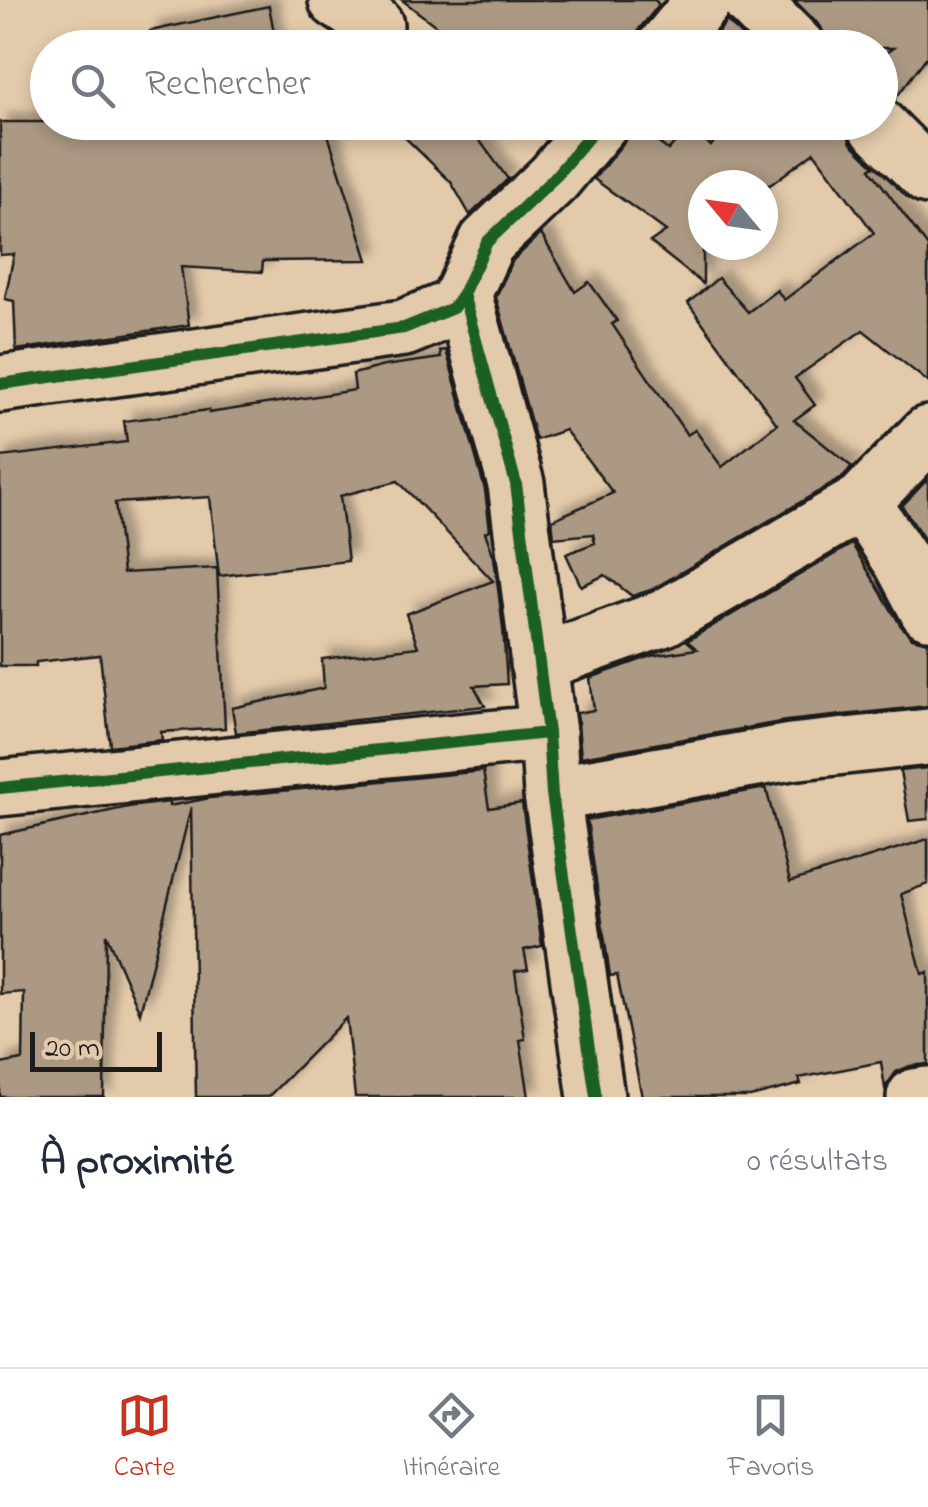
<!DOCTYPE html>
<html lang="fr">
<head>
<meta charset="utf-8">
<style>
	:root { --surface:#fff; --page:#f2f2f3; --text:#1f2937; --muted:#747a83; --line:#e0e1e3; --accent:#c8321e }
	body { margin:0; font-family:"Indie Flower",sans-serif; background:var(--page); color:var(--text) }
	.compass { position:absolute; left:688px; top:170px; width:90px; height:90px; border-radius:50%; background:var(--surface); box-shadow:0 5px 15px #0003; rotate:299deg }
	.scale { position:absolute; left:30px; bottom:25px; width:132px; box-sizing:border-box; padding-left:10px; border:5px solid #1c1c1c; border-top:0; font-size:28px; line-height:35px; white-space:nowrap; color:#1c1c1c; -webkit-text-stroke:8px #e3caab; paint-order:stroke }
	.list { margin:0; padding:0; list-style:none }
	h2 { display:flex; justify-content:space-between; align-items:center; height:130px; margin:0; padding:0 40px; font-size:42px }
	h2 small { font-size:32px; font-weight:400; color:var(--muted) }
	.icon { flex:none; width:55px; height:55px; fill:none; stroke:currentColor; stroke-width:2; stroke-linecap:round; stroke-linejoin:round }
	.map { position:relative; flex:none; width:928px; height:1097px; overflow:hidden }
	.search { position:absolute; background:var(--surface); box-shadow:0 5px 15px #0003; left:30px; right:30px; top:30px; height:110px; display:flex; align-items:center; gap:25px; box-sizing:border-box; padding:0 35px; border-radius:55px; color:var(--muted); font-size:38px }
	.sheet { height:270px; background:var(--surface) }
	nav { display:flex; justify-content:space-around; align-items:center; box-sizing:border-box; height:140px; border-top:2px solid var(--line); background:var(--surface); font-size:28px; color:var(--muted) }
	nav a { display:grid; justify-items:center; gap:5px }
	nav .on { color:var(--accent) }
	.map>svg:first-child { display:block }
	.building { fill:#ac9983; stroke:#1c1c1c; stroke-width:2.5; filter:url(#shadow) }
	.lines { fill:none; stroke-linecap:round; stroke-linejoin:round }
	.minor-casing { stroke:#1c1c1c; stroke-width:62 }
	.minor { stroke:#e3caab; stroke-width:55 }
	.cycleway-casing { stroke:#e3caab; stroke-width:19 }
	.cycleway { stroke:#1b5e20; stroke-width:12 }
</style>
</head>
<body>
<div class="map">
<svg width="928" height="1097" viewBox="0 0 928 1097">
	<defs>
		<filter id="shadow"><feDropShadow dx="9" dy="-9" stdDeviation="5" flood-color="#0004"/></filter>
	</defs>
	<rect width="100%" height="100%" fill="#e3caab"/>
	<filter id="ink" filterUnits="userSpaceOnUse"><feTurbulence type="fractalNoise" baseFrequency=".01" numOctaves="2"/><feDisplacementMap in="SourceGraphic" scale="20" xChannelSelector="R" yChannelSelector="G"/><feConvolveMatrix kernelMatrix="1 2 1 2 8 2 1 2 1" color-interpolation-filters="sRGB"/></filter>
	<g filter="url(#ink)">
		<!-- building -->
		<g class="building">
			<polygon points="402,0 655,0 659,5 639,29 634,48 465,48"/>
			<polygon points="794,0 928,0 928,55 895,99 880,92 880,57 893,48 828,48 821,27"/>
			<polygon points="269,6 277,48 152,48 150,31"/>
			<polygon points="727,21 728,22 753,48 705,48"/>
			<polygon points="0,122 324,122 368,260 263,261 262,272 181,267 189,325 16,350 14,301 5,299 14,254 0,255"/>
			<polygon points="389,122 466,122 508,179 470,215 451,182"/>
			<polygon points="631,122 668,150 690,126 711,146 727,122 844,122 851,143 874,166 870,169 928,247 928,382 863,330 795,378 815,405 794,420 852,467 843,477 651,590 632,596 605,575 581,586 566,554 595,543 593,534 554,538 552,520 613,493 565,430 536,440 496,297 513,260 541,234 575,292 589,282 617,321 612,324 687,435 695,430 722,467 777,424 688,303 718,278 748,312 777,290 784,300 874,233 814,152 770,185 703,185 703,284 650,242 666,231 594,179 625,141"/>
			<polygon points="446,350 485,490 490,530 485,532 494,557 503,628 507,684 474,686 485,706 236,733 232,708 324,688 322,659 418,647 406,614 493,581 398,481 340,496 348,561 219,576 210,497 115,503 123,573 217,568 225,728 161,732 162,740 110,746 100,655 36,662 36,666 0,666 0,457 127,442 124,421 209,410 209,413 355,390 353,374 384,366 441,358 440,351"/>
			<polygon points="928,479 928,545 902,506"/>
			<polygon points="852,544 901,626 912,638 928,642 928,706 786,721 581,757 577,713 594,710 590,678 651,656 697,649 687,641"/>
			<polygon points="928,768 928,819 909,821 900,771"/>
			<polygon points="483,771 489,808 522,803 542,946 524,950 528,969 515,971 525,1039 520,1040 529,1097 355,1097 346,1018 268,1097 196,1097 191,807 140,1013 106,934 104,1097 0,1097 0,1064 23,1060 24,992 0,994 0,835 128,807 169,802 169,806 210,798"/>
			<polygon points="766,788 790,882 928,839 928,884 901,894 922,974 928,972 928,1064 910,1066 896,1072 885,1088 881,1062 799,1078 801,1084 750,1097 642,1097 617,975 610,976 587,820"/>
		</g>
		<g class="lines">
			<!-- minor casing -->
			<g class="minor-casing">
				<g id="minor">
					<polyline points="337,0 375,25"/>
					<polyline points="750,0 798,48"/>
					<polyline points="664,48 704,0"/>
					<polyline points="874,122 928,176"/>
					<polyline points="463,294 516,484 548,733 552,794 596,1097"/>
					<polyline points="0,384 404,328 453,308 463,294 487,242 554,178 601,122"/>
					<polyline points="862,502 902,562 928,611"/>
					<polyline points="538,663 664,618 862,502 928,434"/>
					<polyline points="0,788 548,733"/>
					<polyline points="552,794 791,752 928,737"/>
					<polyline points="915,1097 928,1095"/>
				</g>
			</g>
			<!-- minor -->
			<use href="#minor" class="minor"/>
			<!-- cycleway casing -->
			<g class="cycleway-casing">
				<g id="cycleway">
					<polyline points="463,294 516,484 548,733 552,794 596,1097"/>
					<polyline points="0,384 404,328 453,308 463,294 487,242 554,178 601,122"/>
					<polyline points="0,788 548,733"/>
				</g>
			</g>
			<!-- cycleway -->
			<use href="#cycleway" class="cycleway"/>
		</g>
	</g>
</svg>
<svg class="compass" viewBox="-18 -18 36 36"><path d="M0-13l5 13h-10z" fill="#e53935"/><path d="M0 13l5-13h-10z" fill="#747a83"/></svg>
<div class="scale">20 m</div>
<div class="search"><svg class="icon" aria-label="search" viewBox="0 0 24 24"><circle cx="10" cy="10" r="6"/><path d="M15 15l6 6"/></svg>Rechercher</div>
</div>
<section class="sheet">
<h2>À proximité<small>0 résultats</small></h2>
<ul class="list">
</ul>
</section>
<nav>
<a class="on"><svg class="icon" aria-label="map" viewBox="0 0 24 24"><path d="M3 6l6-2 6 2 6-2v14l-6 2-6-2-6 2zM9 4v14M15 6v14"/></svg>Carte</a>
<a><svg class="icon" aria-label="directions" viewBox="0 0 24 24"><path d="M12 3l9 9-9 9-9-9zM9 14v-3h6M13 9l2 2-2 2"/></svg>Itinéraire</a>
<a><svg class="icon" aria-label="saved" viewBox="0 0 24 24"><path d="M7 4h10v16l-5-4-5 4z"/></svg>Favoris</a>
</nav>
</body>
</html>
